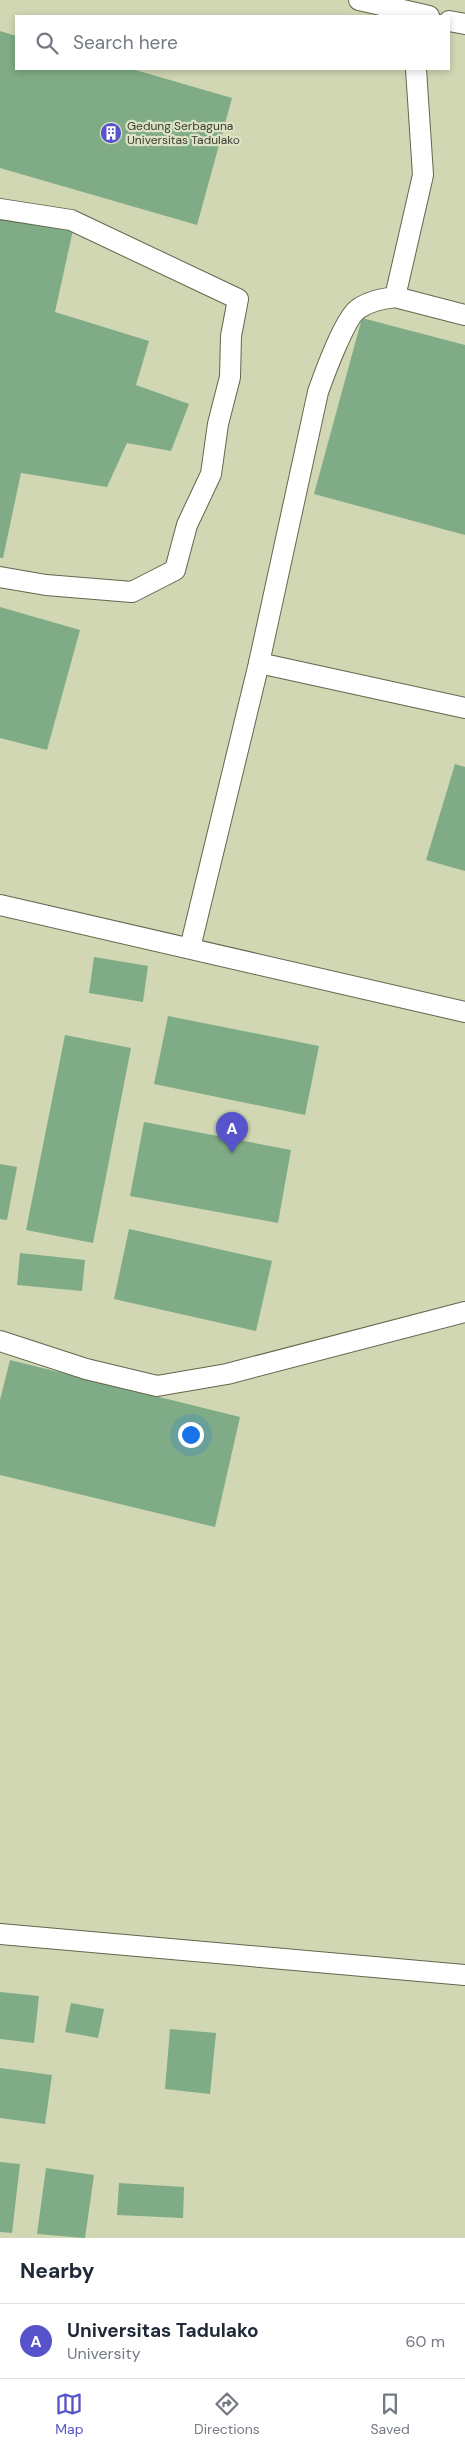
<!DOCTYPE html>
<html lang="en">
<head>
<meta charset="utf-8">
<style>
	:root { --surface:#fff; --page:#f2f2f3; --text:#1f2937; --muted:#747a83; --line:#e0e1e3; --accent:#5753cb }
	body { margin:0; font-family:"DM Sans",sans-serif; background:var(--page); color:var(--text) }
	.you { position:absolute; left:190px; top:1434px; width:18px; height:18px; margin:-12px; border:4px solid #fff; border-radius:50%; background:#1a73e8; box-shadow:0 0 0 8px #1a73e833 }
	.badge { display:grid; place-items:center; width:32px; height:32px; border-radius:50%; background:var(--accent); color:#fff; font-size:16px; font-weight:700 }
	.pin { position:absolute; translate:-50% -41px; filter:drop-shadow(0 1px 2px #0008) }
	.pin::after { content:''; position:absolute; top:26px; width:18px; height:15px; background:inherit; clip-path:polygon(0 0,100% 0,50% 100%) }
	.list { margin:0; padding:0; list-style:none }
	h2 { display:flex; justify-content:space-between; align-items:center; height:65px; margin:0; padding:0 20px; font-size:21px }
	h2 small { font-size:16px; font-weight:400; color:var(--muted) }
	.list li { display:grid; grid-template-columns:32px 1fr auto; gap:15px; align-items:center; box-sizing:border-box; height:75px; padding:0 20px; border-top:1px solid var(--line) }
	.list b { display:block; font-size:19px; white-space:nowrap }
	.list p { margin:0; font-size:16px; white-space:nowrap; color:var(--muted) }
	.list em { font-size:16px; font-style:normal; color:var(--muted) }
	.icon { flex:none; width:28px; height:28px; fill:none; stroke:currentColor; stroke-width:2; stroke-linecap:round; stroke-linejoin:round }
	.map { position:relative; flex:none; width:465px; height:2238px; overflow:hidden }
	.search { position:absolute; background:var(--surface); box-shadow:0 2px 8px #0003; left:15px; right:15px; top:15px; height:55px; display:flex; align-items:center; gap:12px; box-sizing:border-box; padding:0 18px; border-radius:0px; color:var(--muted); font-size:19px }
	.sheet { height:140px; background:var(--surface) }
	nav { display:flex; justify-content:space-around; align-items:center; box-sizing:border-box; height:70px; border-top:1px solid var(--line); background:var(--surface); font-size:14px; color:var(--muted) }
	nav a { display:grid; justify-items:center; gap:2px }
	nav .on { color:var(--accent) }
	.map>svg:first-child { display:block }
	.built { fill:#d0d7b2; fill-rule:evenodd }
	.building { fill:#7fac86 }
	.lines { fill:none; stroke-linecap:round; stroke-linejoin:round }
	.service-casing { stroke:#62674d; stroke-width:22 }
	.service { stroke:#fff; stroke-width:20 }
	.labels { text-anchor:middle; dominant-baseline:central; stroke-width:4.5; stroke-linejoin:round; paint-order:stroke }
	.poi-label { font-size:12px; fill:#3b3d31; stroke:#dce3c4; text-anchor:start }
</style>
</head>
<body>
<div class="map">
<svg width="465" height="2238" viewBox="0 0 465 2238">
	<rect width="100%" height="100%" fill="#dce3c4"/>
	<!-- built -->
	<path class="built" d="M 0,0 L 465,0 L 465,2238 L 0,2238 ZM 16,16 L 449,16 L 449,69 L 16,69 Z"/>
	<!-- building -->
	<g class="building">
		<polygon points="0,31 16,36 16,69 132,69 232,98 197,225 0,168"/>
		<polygon points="0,214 73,230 55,312 149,341 136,385 189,404 171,451 127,443 107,487 21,473 3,558 0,558"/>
		<polygon points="362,318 465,345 465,535 314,494"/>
		<polygon points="0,607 80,630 47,750 0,738"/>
		<polygon points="455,764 465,767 465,871 426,860"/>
		<polygon points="94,957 148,966 143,1002 89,993"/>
		<polygon points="168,1016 319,1046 305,1115 154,1084"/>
		<polygon points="65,1035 131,1048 93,1243 26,1230"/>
		<polygon points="144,1122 291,1150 278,1223 130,1196"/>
		<polygon points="0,1164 17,1167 7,1220 0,1219"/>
		<polygon points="129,1229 272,1261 256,1331 114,1299"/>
		<polygon points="20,1253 85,1260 82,1291 17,1285"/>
		<polygon points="10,1360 240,1417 215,1527 0,1475 0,1400"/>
		<polygon points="0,1992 39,1996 34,2043 0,2039"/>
		<polygon points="71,2003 104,2009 98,2038 65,2032"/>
		<polygon points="170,2029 216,2033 210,2094 165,2089"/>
		<polygon points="0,2068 52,2075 45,2124 0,2118"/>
		<polygon points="0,2162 20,2164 12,2233 0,2232"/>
		<polygon points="46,2168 94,2175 85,2238 37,2234"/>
		<polygon points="119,2183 184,2187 183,2218 117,2215"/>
	</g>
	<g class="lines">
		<!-- service casing -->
		<g class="service-casing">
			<g id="service">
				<polyline points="359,0 429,16"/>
				<polyline points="449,21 465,24"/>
				<polyline points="0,209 71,220 238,299 231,336 230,377 218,424 211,474 187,525 175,570 132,592 46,585 0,577"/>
				<polyline points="395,297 465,315"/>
				<polyline points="259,663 465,708"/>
				<polyline points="0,905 465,1012"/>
				<path d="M 190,948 L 259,663 L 318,392 C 324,375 345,318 358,309 C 369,301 382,299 395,297 L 423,175 L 416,69"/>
				<polyline points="0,1341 86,1369 157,1386 227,1374 465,1312"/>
				<polyline points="0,1934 465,1975"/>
			</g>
		</g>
		<!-- service -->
		<use href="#service" class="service"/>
	</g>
	<!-- icons -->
	<defs>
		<g id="building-disc" transform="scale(1.125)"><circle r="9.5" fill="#5753cb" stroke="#dce3c4"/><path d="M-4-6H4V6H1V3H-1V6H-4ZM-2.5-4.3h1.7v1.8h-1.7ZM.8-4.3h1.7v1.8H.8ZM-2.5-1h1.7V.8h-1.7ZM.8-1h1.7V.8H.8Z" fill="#fff"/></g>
	</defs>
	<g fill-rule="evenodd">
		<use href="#building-disc" x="111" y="133"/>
	</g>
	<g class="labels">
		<!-- poi labels -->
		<g class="poi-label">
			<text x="127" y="126">Gedung Serbaguna<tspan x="127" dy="14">Universitas Tadulako</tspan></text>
		</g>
	</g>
</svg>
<div class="you"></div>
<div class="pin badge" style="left:232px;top:1153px">A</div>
<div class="search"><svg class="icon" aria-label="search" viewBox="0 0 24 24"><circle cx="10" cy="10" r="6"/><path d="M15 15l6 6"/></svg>Search here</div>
</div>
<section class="sheet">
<h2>Nearby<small></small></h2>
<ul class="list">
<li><span class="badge">A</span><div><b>Universitas Tadulako</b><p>University</p></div><em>60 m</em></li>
</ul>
</section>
<nav>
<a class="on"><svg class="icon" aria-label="map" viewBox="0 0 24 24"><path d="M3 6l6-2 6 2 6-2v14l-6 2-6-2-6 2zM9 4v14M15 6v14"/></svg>Map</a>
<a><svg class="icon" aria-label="directions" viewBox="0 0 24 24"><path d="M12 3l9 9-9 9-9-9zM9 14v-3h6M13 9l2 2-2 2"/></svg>Directions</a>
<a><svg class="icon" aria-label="saved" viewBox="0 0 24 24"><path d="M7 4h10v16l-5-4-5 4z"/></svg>Saved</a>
</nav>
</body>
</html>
